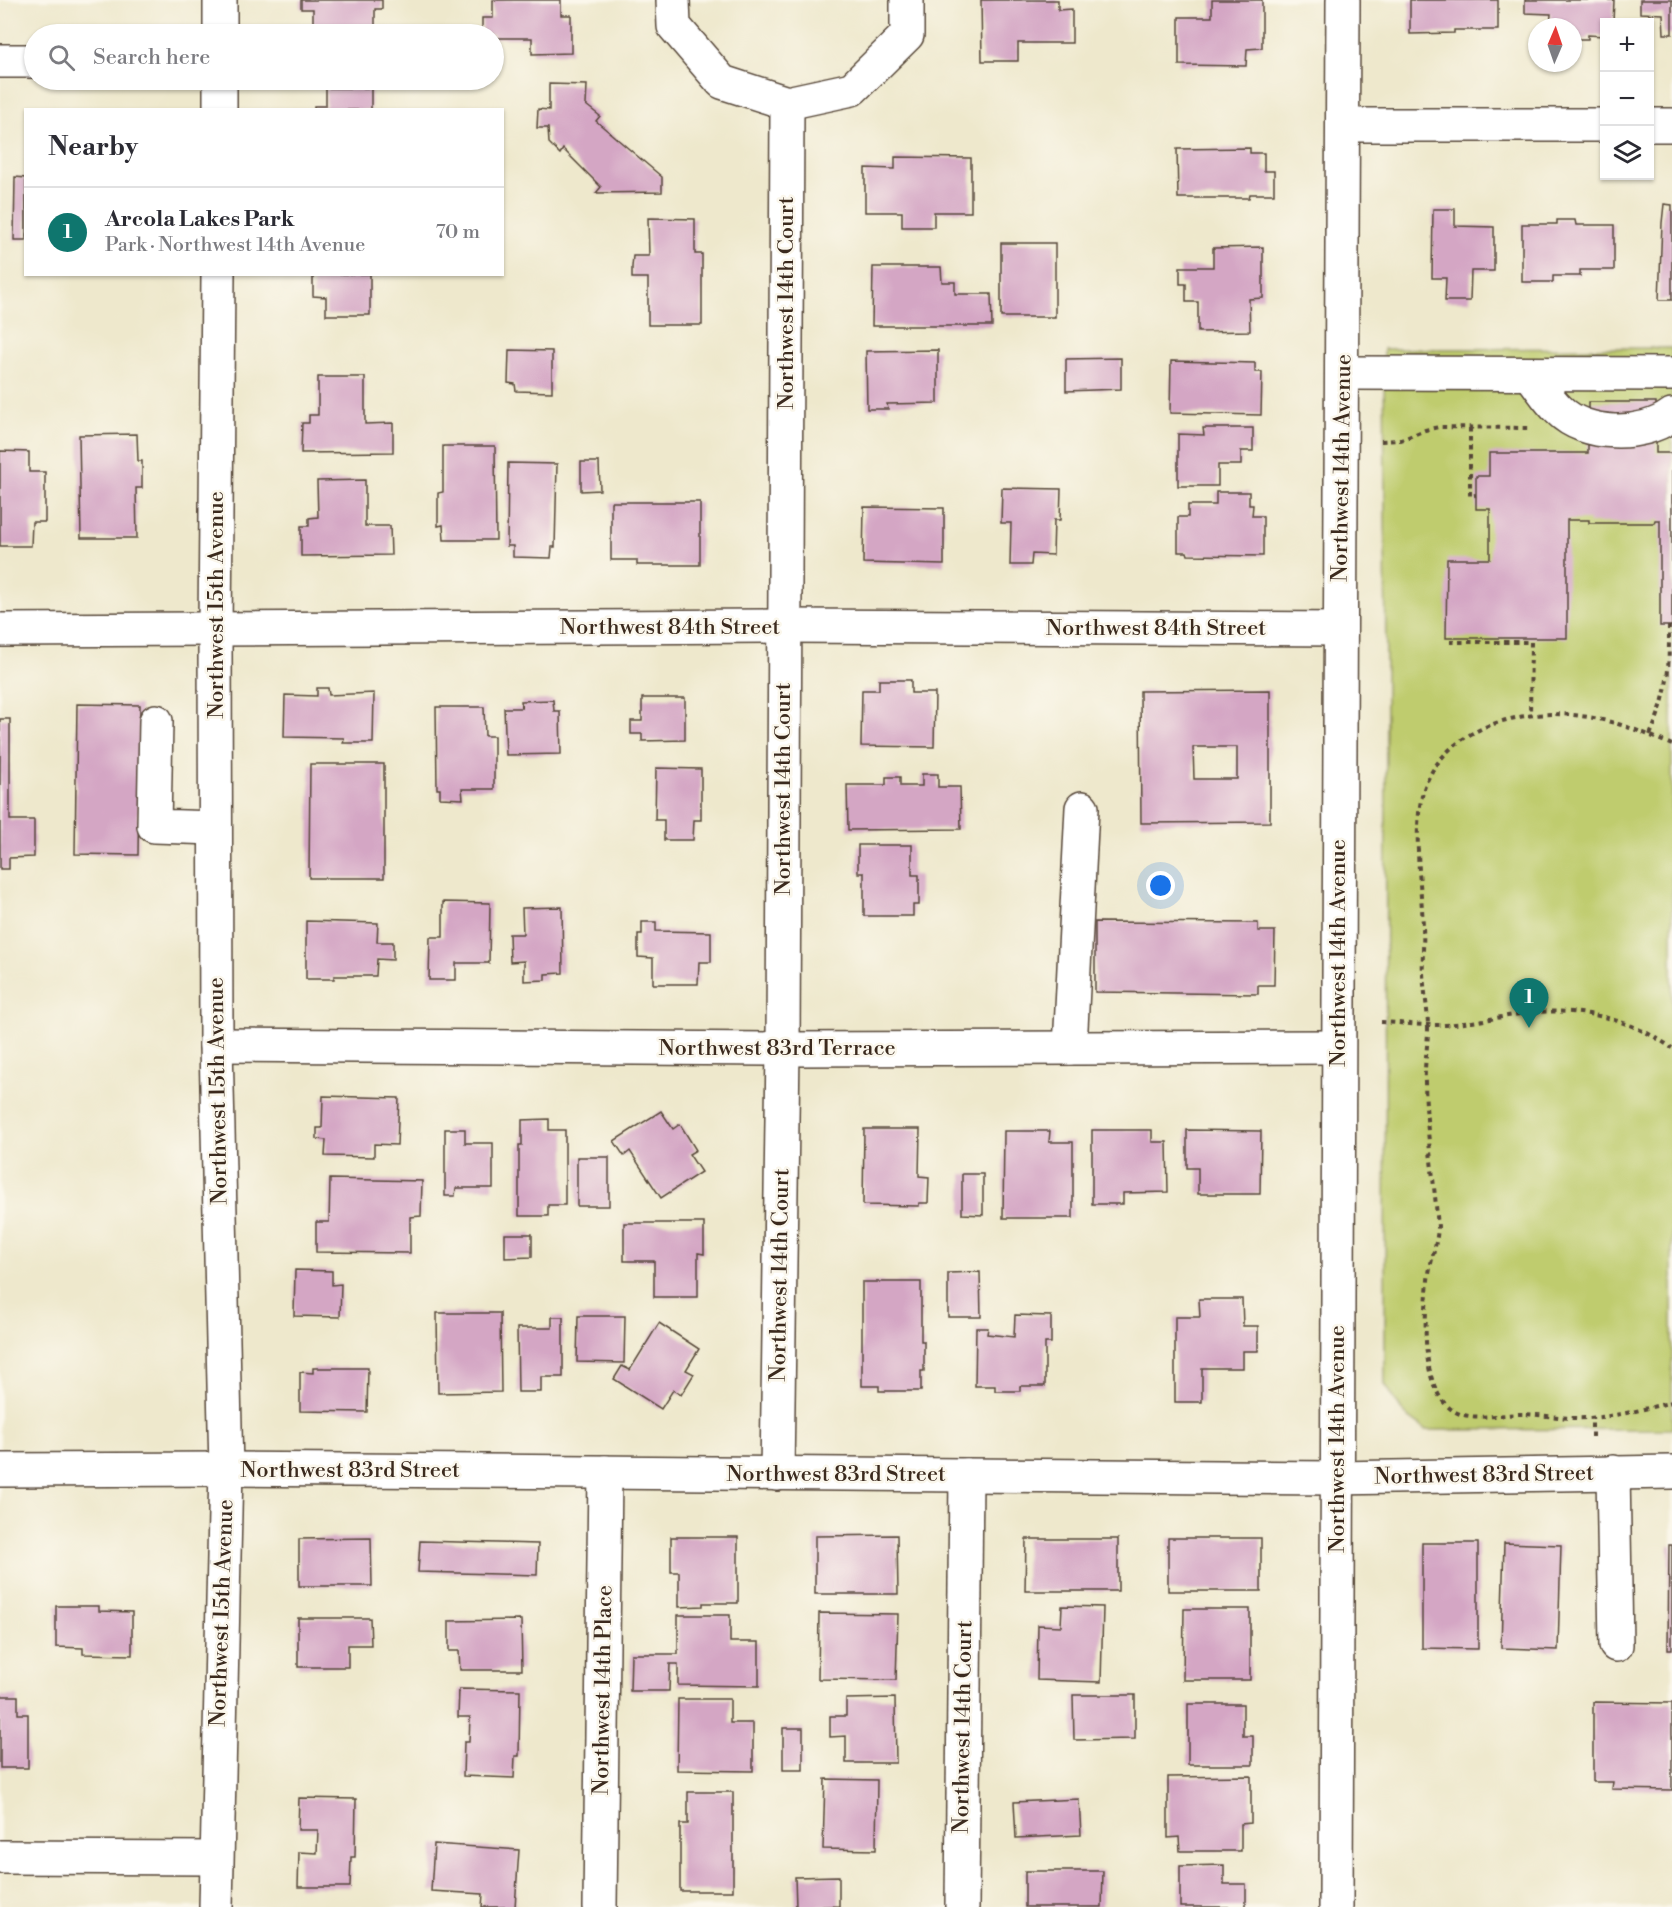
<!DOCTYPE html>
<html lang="en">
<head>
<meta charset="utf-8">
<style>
	:root { --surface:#fff; --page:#f2f2f3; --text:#2b2b33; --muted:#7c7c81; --line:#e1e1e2; --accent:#0f766e }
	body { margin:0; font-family:"Libre Bodoni",serif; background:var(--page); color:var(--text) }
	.controls { position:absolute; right:18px; top:18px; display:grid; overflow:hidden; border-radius:0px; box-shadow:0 2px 4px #0004 }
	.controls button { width:54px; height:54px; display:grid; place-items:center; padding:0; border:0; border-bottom:2px solid var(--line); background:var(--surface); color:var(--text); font:30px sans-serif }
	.compass { position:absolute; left:1528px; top:18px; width:54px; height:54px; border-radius:50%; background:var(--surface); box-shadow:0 2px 4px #0004; rotate:2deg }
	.you { position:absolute; left:1161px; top:886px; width:21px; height:21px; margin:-15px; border:4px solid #fff; border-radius:50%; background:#1a73e8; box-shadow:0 0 0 9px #1a73e833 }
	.badge { display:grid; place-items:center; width:39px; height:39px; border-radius:50%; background:var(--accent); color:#fff; font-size:20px; font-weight:700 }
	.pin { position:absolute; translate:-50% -50px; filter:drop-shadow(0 2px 3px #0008) }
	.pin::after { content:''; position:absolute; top:32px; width:21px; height:18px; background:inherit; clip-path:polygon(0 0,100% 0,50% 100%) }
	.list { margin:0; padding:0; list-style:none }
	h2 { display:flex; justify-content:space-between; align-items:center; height:78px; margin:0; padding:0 24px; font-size:26px }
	h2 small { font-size:20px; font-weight:400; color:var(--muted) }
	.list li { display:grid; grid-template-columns:39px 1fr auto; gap:18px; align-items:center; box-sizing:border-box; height:90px; padding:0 24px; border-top:2px solid var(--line) }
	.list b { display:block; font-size:22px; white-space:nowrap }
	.list p { margin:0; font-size:20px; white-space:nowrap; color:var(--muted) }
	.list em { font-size:20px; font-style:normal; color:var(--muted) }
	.icon { flex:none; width:33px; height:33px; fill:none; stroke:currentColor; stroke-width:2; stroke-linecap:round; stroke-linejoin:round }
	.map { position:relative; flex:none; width:1672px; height:1907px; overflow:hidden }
	.search { position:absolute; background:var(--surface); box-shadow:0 2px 4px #0004; left:24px; top:24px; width:480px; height:66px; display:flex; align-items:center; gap:15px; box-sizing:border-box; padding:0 21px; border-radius:33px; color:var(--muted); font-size:22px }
	.panel { position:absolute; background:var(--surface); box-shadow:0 2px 4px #0004; left:24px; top:108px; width:480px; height:168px; border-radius:0px }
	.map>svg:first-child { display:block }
	.green { fill:#bfcc6e; stroke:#7d7b46; stroke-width:1.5 }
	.building { fill:#d4a6c4; fill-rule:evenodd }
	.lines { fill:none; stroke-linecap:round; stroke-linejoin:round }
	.minor-casing { stroke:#564638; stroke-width:36 }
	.path { stroke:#564638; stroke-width:4; stroke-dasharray:4.5 4.5; stroke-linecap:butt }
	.minor { stroke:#fff; stroke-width:33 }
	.labels { text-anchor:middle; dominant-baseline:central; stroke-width:5; stroke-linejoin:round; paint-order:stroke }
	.street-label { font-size:22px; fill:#3b2a1e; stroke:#fbf7ec }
</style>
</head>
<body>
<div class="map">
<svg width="1672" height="1907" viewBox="0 0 1672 1907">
	<rect width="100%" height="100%" fill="#fbf7ec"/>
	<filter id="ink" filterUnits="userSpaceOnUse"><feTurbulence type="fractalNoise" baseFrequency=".0167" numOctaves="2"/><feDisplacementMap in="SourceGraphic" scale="12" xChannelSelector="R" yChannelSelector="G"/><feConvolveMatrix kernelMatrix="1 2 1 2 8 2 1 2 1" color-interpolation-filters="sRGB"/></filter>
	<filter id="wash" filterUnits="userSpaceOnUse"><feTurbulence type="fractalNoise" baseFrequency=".008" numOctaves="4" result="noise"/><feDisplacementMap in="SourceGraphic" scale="24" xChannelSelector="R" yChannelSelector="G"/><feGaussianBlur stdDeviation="1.35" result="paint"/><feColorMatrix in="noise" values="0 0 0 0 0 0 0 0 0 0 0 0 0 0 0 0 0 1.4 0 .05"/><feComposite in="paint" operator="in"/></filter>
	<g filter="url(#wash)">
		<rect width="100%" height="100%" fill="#eee8cc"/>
		<!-- green -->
		<polygon class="green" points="1672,348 1672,1429 1426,1430 1404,1414 1385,1384 1386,672 1384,349"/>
		<g id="blocks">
			<!-- building -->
			<g class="building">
				<polygon points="301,0 382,0 382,9 375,9 375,34 349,34 349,31 313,31 313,9 301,9"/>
				<polygon points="493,0 561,0 561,15 571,15 571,53 532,54 532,38 494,38 494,34 482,34 482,18 493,18"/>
				<polygon points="981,0 1058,0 1058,10 1072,9 1072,43 1018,43 1018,61 982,61"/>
				<polygon points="1212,0 1262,0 1262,48 1247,49 1246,66 1179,65 1179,17 1212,17"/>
				<polygon points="1410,0 1498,0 1498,30 1454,30 1454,33 1410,34"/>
				<polygon points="1525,0 1614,0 1613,22 1604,22 1604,36 1588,35 1588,39 1573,39 1573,27 1550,27 1551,14 1525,13"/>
				<polygon points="1640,0 1672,0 1672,34 1664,34 1663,14 1640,13"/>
				<polygon points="549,84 587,85 586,105 600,116 596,121 662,177 662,192 596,193 601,187 563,149 560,154 549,143 548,128 537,128 538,109 549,110"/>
				<polygon points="326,88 371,88 371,110 314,110 314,106 326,106"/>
				<polygon points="1250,148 1250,153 1264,153 1264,171 1274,171 1274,194 1250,194 1249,198 1178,198 1177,149"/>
				<polygon points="895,157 971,158 971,212 934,212 934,227 902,227 902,212 865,212 865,168 895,169"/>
				<polygon points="15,177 26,178 26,240 14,240"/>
				<polygon points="1664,204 1672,205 1672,300 1659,300 1662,223"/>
				<polygon points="1433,209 1455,209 1455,226 1494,227 1494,271 1471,271 1470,301 1445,301 1446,278 1432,278"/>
				<polygon points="648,218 695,219 695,254 702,254 702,325 648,325 648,278 632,278 632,267 633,256 649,256"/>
				<polygon points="1557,220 1575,220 1576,225 1614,225 1614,270 1580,270 1580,276 1553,276 1553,282 1522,282 1522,224 1557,224"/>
				<rect x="1001" y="243" width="54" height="74"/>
				<polygon points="1263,247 1263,298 1249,299 1250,331 1198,332 1198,302 1186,302 1186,284 1180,284 1180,267 1213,267 1213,248"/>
				<polygon points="873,267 941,267 942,282 955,282 955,294 991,294 992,326 872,326"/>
				<polygon points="313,274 370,274 370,315 326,315 326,297 313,296"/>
				<polygon points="509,350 552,351 552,392 516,391 515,384 508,383"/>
				<polygon points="938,350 938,403 887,404 888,409 867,409 866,351"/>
				<polygon points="1121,358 1121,389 1066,391 1066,359"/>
				<polygon points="1171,361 1255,363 1255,372 1262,372 1261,415 1170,413"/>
				<polygon points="318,377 365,377 365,424 393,423 393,452 301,453 302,423 309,423 309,415 318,415"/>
				<polygon points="1588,402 1656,402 1656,453 1672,453 1672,626 1660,626 1660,520 1655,520 1654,523 1589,523 1589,520 1567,520 1567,638 1446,638 1447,559 1490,559 1490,509 1476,509 1476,476 1489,476 1489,453 1588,453"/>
				<polygon points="1203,428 1253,428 1253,451 1241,451 1241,465 1218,465 1218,486 1178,486 1178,434 1204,435"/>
				<polygon points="137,434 138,461 142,461 142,488 136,488 137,538 81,538 79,435"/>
				<polygon points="443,446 495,446 496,540 444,540 443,525 438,526 438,493 443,492"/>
				<polygon points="0,451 29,452 29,472 45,472 45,522 32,522 31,546 0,546"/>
				<polygon points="581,462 599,462 600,490 581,491"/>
				<polygon points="508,463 557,464 555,547 552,547 551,558 513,557 513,546 507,546"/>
				<polygon points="365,480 365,526 390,526 391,555 301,556 301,526 309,526 309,518 318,517 317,481"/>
				<polygon points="1002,488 1061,489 1060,520 1054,520 1053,555 1032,554 1031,565 1010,565 1011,523 1001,523"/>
				<polygon points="1216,492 1249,492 1249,505 1253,505 1252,516 1263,516 1263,556 1188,555 1187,552 1178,552 1178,517 1188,517 1188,505 1216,505"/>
				<polygon points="611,502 700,502 700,565 637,565 637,560 611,560"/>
				<polygon points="864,507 944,508 944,565 863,563"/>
				<polygon points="879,680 911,680 911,693 935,693 934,747 861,746 862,690 879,690"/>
				<polygon points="317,688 328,688 329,695 374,693 373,743 343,743 344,738 284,737 285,695 317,696"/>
				<path d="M 1270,690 L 1270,822 L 1141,823 L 1140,691 ZM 1193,747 L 1237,747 L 1237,779 L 1194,779 Z"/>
				<polygon points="642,698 685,698 685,740 642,741 642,734 631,734 631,721 642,721"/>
				<polygon points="553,700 554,711 560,711 561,754 506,755 504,708 522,708 521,701"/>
				<polygon points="77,704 140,705 138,855 75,854"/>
				<polygon points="436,707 484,707 485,736 494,736 494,789 462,789 463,799 440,798 440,789 437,789"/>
				<polygon points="0,719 10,719 10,820 34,820 34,857 9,858 9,869 0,869"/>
				<polygon points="310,764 384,764 384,878 309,878"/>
				<polygon points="656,768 701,769 701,820 694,820 693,840 664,840 664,820 655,820"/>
				<polygon points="922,774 938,774 938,787 960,787 961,829 848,830 847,785 886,785 886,777 900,777 900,786 922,786"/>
				<polygon points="858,845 912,845 912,875 919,875 919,905 913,905 913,916 864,916 864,873 858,873"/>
				<polygon points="443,902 490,903 489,963 456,963 456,980 429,980 430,937 443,937"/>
				<polygon points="562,907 563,973 545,974 545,980 524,981 524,961 510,962 509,934 523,934 522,908"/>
				<polygon points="306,921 378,923 377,942 393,942 393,960 377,959 376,976 334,976 334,979 306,979"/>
				<polygon points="642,922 656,922 656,931 711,932 711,962 699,962 698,984 653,984 653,958 638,957 638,934 642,934"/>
				<polygon points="1095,922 1258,923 1258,931 1275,931 1274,985 1258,985 1258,994 1095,992"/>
				<polygon points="323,1096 399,1098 397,1145 374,1144 374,1157 325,1156 326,1140 317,1139 317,1128 322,1128"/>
				<polygon points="661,1111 673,1129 680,1124 696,1150 689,1154 701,1172 661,1198 630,1151 624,1156 614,1141"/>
				<polygon points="549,1119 549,1130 565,1130 565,1205 548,1205 548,1216 519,1216 519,1145 522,1145 522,1120"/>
				<polygon points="445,1129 465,1129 465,1143 493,1143 493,1188 456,1188 455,1196 445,1196"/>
				<polygon points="864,1129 920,1129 919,1176 929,1177 928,1203 919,1203 919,1206 863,1205"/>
				<polygon points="1092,1130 1152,1130 1152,1142 1167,1142 1168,1192 1123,1193 1123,1204 1092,1204"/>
				<polygon points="1187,1130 1261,1131 1260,1194 1198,1194 1198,1168 1187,1168"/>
				<polygon points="1004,1131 1050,1131 1049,1142 1073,1142 1073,1218 1003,1218"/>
				<rect x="577" y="1157" width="32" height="49"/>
				<polygon points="962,1174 983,1174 983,1215 962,1214"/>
				<polygon points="330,1179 422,1181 421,1216 410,1217 410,1253 316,1252 316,1222 329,1222"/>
				<polygon points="624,1223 704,1223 704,1254 698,1253 698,1297 654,1297 654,1261 624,1261"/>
				<polygon points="505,1234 532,1234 532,1257 505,1258"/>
				<polygon points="295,1270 332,1271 332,1285 341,1284 340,1317 294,1316"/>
				<polygon points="980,1272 981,1317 948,1317 948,1273"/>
				<polygon points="862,1282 921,1282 921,1341 924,1341 924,1371 921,1371 921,1391 879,1391 879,1386 862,1386"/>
				<polygon points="1199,1299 1242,1299 1243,1326 1258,1326 1258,1351 1243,1351 1243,1368 1202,1368 1202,1402 1175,1402 1175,1317 1200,1317"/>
				<polygon points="437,1313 500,1313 501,1392 438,1393"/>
				<polygon points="1015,1315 1051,1316 1051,1343 1045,1343 1045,1386 1020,1386 1020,1391 995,1391 995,1386 975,1386 976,1328 988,1328 987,1334 1014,1337"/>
				<polygon points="578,1316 625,1316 624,1363 577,1362"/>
				<polygon points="552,1317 563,1317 563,1377 541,1377 541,1392 518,1392 517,1328 552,1328"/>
				<polygon points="659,1323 699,1349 686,1370 694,1374 681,1395 673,1390 661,1409 614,1379 622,1366 630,1370"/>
				<polygon points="313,1368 368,1368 367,1412 300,1411 300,1372 313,1373"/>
				<polygon points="897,1535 898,1594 815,1594 815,1536"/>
				<polygon points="671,1537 738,1537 738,1603 703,1603 703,1606 679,1607 679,1572 671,1572"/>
				<polygon points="371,1538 372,1586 299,1586 299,1539"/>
				<rect x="1168" y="1538" width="93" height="53"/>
				<polygon points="1026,1539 1118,1539 1118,1591 1025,1591"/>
				<polygon points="420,1541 538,1544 537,1575 418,1572"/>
				<polygon points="1422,1543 1478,1543 1478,1649 1422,1648"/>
				<polygon points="1504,1543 1561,1545 1558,1650 1501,1648"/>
				<polygon points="1669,1545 1672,1545 1672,1649 1668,1649"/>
				<polygon points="56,1606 99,1606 99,1611 132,1612 132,1655 83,1654 83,1648 56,1647"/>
				<polygon points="1062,1606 1103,1607 1101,1682 1037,1680 1038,1625 1061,1626"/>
				<polygon points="1184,1609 1250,1609 1250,1680 1183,1680"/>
				<polygon points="819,1613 898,1614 896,1680 818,1679"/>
				<polygon points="678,1615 730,1615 730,1642 759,1642 759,1686 678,1685 678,1664 670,1664 669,1691 630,1691 631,1654 678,1654"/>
				<polygon points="298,1618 370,1618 371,1645 348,1645 348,1667 298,1667"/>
				<polygon points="521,1620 522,1670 460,1670 459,1651 449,1651 449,1621"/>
				<polygon points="459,1689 520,1690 519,1756 515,1756 514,1778 463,1776 464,1742 469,1742 470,1717 458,1717"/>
				<polygon points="1073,1695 1135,1695 1135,1739 1074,1740"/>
				<polygon points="0,1696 18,1696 18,1714 28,1714 28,1768 0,1768"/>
				<polygon points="895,1698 896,1763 846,1763 846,1736 830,1737 830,1716 846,1716 846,1699"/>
				<polygon points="678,1699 730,1699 730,1723 753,1723 753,1771 677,1770"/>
				<polygon points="1593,1702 1672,1703 1672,1790 1612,1789 1613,1782 1593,1782"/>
				<polygon points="1188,1704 1243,1704 1243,1736 1253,1736 1253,1765 1188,1765"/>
				<rect x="783" y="1728" width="20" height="42"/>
				<polygon points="1251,1776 1251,1823 1241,1824 1241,1851 1180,1851 1179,1837 1168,1838 1168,1777"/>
				<polygon points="825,1779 877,1780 876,1850 823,1849"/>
				<polygon points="688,1792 733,1792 733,1891 680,1891 680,1824 688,1824"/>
				<polygon points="299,1798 356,1799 355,1857 351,1857 350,1887 298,1887 299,1852 317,1853 318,1830 298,1830"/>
				<polygon points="1079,1799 1081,1835 1016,1838 1014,1802"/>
				<polygon points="434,1844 519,1850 515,1907 482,1907 483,1894 431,1891"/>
				<polygon points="1224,1865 1224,1884 1246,1884 1246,1907 1180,1907 1180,1866"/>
				<polygon points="1025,1871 1103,1871 1102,1907 1025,1907"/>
				<polygon points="839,1876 839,1906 796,1907 795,1877"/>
			</g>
		</g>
	</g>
	<g filter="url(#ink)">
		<use href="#blocks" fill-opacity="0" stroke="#564638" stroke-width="1.5"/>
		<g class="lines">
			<!-- minor casing -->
			<g class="minor-casing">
				<g id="minor">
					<polyline points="673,0 674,26 722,82 787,103 852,89 907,35 907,0"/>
					<polyline points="220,34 220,0"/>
					<polyline points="0,61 34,61"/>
					<polyline points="220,110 220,80"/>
					<polyline points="1343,125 1604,125"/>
					<polyline points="1650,125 1672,125"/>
					<polyline points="1343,373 1672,374"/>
					<path d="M 1530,374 C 1540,386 1548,400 1559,410 C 1585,437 1643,437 1672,415"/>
					<polyline points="0,630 784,626 1340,629"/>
					<polyline points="156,721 154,826 215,828"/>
					<polyline points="216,1045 783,1049 1338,1047"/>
					<polyline points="1070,1048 1082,808"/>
					<polyline points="0,1470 226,1469 1337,1478 1672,1472"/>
					<polyline points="1613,1472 1616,1645"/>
					<polyline points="777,1474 783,1049 787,103"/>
					<polyline points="0,1857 215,1858"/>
					<polyline points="216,1907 226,1469 216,1045 215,630 218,274"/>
					<polyline points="600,1907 605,1472"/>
					<polyline points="962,1907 966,1475"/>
					<path d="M 1336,1907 C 1338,1271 1340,636 1343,0"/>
				</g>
			</g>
			<!-- path -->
			<g class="path">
				<polyline points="1470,428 1470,496 1476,495"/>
				<polyline points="1381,441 1401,440 1425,430 1439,427 1528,428"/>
				<polyline points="1450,642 1531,642 1530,717"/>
				<path d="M 1650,735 C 1669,692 1669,672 1669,626"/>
				<path d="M 1672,745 C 1643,732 1613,720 1581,716 C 1526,708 1454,724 1428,779 C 1409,818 1422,885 1423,928 C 1424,943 1422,958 1423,973 C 1424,991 1428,1009 1428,1028 C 1428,1046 1424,1064 1425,1082 C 1426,1130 1434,1179 1438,1227 C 1437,1245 1430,1262 1428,1280 C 1425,1317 1418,1398 1460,1414 C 1479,1420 1504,1414 1523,1414 C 1545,1415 1566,1419 1587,1418 C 1616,1417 1644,1409 1672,1402"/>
				<path d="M 1381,1022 C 1405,1023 1431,1027 1455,1024 C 1479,1022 1503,1016 1528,1013 C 1580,1007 1629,1018 1672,1048"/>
				<polyline points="1592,1437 1592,1418"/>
			</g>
			<!-- minor -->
			<use href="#minor" class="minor"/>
		</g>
	</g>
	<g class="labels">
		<!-- street labels -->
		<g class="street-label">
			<text transform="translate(786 303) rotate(-90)">Northwest 14th Court</text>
			<text transform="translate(1342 468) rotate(-89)">Northwest 14th Avenue</text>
			<text transform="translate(216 605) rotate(-90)">Northwest 15th Avenue</text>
			<text x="670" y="627">Northwest 84th Street</text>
			<text x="1156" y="628">Northwest 84th Street</text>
			<text transform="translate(783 789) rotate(-90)">Northwest 14th Court</text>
			<text transform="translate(1338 953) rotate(-90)">Northwest 14th Avenue</text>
			<text x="777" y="1048">Northwest 83rd Terrace</text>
			<text transform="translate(218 1091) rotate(-91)">Northwest 15th Avenue</text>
			<text transform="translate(780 1275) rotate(-89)">Northwest 14th Court</text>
			<text transform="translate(1337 1439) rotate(-90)">Northwest 14th Avenue</text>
			<text x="350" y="1470">Northwest 83rd Street</text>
			<text x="836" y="1474">Northwest 83rd Street</text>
			<text transform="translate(1484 1475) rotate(-1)">Northwest 83rd Street</text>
			<text transform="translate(222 1613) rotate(-88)">Northwest 15th Avenue</text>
			<text transform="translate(603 1690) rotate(-89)">Northwest 14th Place</text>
			<text transform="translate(963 1727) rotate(-89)">Northwest 14th Court</text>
		</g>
	</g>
</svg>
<div class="controls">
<button>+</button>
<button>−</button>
<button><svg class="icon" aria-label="layers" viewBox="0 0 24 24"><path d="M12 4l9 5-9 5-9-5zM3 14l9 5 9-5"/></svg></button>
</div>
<svg class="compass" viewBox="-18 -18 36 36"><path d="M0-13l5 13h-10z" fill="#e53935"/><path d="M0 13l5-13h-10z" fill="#7c7c81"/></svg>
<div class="you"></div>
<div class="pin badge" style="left:1529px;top:1028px">1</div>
<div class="search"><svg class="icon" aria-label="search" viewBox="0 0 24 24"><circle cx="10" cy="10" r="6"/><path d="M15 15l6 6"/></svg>Search here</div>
<section class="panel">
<h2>Nearby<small></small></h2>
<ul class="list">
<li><span class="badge">1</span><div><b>Arcola Lakes Park</b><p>Park · Northwest 14th Avenue</p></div><em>70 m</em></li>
</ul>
</section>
</div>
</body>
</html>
